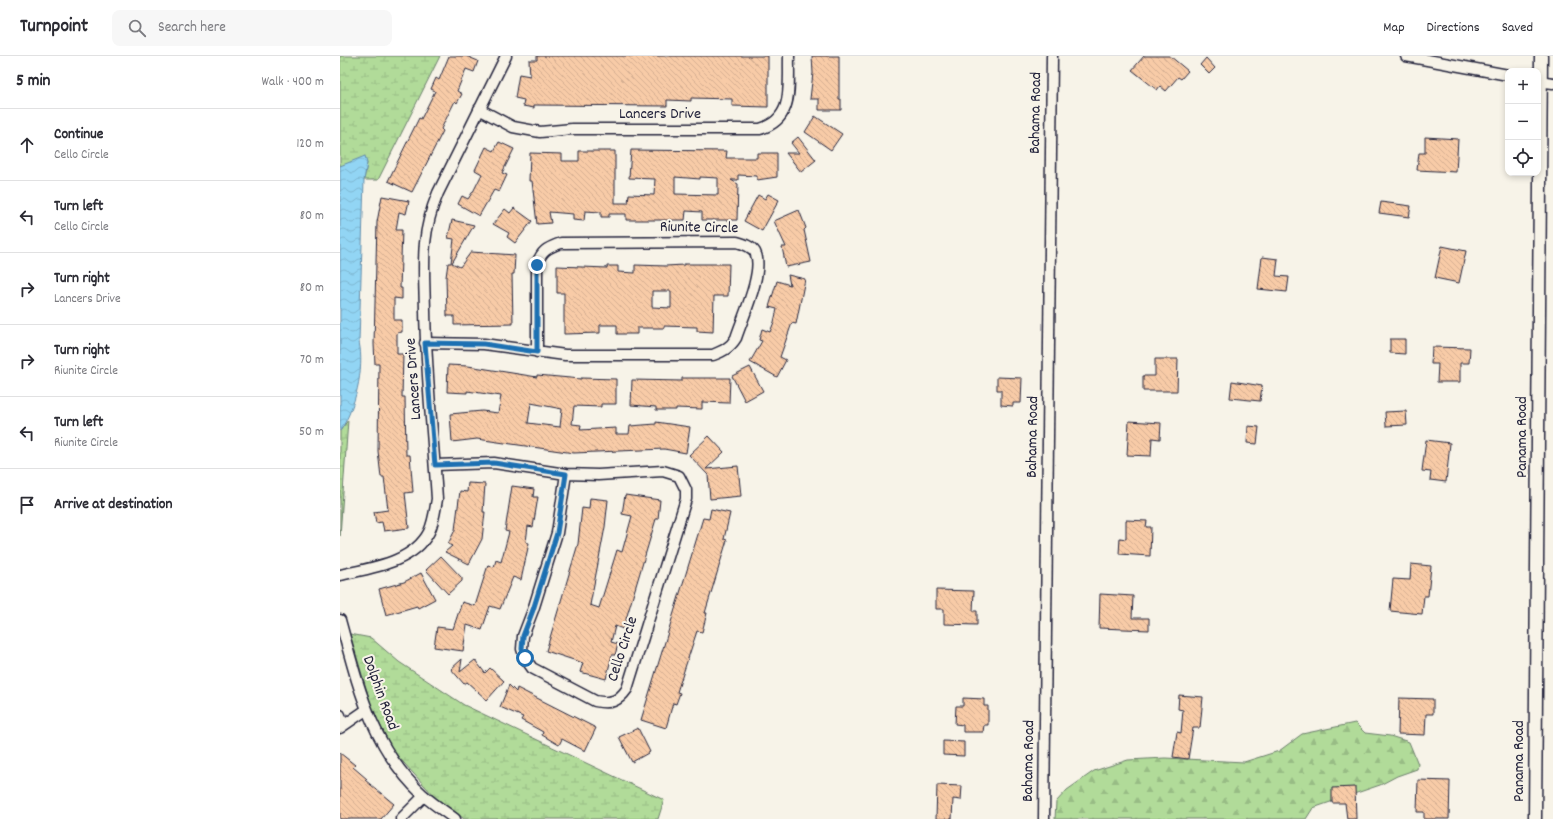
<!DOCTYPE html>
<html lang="en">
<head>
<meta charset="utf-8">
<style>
	:root { --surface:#fff; --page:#f7f7f7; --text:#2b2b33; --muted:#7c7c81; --line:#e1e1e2 }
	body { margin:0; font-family:Dekko,sans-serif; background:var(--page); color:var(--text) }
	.controls { position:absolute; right:12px; top:12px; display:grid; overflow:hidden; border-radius:8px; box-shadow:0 2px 6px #0003 }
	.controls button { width:36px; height:36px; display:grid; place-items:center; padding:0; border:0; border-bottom:1px solid var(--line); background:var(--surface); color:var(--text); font:20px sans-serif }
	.stop { position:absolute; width:12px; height:12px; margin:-9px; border:3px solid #1f6fb2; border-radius:50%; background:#fff }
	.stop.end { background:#1f6fb2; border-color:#fff; box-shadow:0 1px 4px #0008 }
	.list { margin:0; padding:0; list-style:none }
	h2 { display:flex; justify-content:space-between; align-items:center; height:52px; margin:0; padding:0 16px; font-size:17px }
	h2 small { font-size:13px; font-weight:400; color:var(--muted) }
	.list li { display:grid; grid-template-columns:26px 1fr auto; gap:12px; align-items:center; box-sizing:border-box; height:72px; padding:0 16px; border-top:1px solid var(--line) }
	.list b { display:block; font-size:15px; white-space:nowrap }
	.list p { margin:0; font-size:13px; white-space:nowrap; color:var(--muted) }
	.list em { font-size:13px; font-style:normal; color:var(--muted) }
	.icon { flex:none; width:22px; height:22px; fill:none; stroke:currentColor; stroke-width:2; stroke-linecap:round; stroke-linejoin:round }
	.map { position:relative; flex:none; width:1213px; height:763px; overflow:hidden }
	header { display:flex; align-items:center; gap:24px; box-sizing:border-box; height:56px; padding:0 20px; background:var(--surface); border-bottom:1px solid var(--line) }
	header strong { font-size:19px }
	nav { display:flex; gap:22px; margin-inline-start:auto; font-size:14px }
	.search { width:280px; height:36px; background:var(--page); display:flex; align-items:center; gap:10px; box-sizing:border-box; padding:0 14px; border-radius:8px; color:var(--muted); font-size:15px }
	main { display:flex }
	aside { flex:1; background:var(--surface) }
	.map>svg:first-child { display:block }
	.forest { fill:url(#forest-firs); stroke:#6a7e6a }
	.wetland { fill:url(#wetland-marsh); stroke:#6a7e6a }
	.water { fill:url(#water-waves); stroke:#658daa }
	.building { fill:url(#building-back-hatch); stroke:#22223b; fill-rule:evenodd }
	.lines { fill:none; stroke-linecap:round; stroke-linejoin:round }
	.minor-casing { stroke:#22223b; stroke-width:13 }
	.tertiary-casing { stroke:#22223b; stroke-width:15 }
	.minor { stroke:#f7f3e8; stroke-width:10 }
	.tertiary { stroke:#f7f3e8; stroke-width:12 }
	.route { stroke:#1f6fb2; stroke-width:5 }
	.labels { text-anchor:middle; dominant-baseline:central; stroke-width:4; stroke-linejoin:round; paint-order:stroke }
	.street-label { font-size:16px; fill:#22223b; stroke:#f7f3e8 }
</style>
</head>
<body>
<header>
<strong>Turnpoint</strong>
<div class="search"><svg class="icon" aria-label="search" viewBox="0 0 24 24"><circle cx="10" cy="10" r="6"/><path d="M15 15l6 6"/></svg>Search here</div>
<nav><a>Map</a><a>Directions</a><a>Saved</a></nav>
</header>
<main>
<aside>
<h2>5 min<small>Walk · 400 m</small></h2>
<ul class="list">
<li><svg class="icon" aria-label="ahead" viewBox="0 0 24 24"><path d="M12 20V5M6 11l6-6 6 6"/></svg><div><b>Continue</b><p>Cello Circle</p></div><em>120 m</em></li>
<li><svg class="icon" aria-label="left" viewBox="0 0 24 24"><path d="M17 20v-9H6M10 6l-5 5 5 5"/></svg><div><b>Turn left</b><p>Cello Circle</p></div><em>80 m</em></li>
<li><svg class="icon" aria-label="right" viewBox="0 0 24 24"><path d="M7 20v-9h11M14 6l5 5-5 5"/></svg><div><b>Turn right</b><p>Lancers Drive</p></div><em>80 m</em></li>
<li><svg class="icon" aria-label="right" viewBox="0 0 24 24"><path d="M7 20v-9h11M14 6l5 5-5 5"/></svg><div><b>Turn right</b><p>Riunite Circle</p></div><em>70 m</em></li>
<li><svg class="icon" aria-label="left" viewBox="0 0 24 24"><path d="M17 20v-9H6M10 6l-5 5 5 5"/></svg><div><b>Turn left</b><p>Riunite Circle</p></div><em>50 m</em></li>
<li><svg class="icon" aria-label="arrive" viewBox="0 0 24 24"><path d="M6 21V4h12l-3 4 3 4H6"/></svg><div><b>Arrive at destination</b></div></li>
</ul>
</aside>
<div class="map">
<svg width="1213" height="763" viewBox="0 0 1213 763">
	<defs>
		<pattern id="forest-firs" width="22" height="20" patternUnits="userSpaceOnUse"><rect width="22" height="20" fill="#b1db99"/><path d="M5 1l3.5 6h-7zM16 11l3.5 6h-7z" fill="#98bc85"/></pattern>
		<pattern id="wetland-marsh" width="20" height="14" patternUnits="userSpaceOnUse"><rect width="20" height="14" fill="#b1db99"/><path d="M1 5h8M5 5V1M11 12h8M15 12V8" fill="none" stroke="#98bc85"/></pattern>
		<pattern id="water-waves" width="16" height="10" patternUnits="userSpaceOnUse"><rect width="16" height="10" fill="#92d5f4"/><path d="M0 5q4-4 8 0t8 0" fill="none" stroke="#7eb7d2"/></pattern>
		<pattern id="building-back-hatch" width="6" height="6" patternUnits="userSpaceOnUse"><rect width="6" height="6" fill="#f8cba7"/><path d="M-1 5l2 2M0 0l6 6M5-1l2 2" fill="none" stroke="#d4ae91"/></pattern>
	</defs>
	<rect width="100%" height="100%" fill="#f7f3e8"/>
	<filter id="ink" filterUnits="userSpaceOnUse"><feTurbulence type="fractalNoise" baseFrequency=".025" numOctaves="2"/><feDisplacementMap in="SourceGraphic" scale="8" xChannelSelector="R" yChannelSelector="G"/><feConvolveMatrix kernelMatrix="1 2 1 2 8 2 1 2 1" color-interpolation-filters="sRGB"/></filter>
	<g filter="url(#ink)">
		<!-- forest -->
		<polygon class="forest" points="1015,667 1025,677 1050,680 1069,686 1078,708 1077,713 1057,720 1040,729 973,752 966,763 715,763 716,746 727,734 754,715 788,704 825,702 904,706 939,695 962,678"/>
		<!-- wetland -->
		<g class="wetland">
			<polygon points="0,0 100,0 38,124 24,124 27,107 0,110"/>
			<polygon points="8,364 0,480 0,375"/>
			<polygon points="10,578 31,582 59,606 124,649 324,744 318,763 124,763 94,740 53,695 32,652"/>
		</g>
		<!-- water -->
		<path class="water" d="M 25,100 L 27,107 L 24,124 L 19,286 C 25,313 15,353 0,375 L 0,110 Z"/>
		<!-- building -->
		<g class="building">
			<polygon points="109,0 126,0 138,5 134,16 126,13 117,35 122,38 117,47 115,45 101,73 103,75 72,136 48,125 79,62 81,63 95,35 91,33 96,22 99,24"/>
			<polygon points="197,0 428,0 428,51 392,50 392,43 351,42 351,45 327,44 327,50 194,49 194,52 183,50 184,44 175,42 179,18 190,20 189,4 197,4"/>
			<polygon points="472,0 499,0 499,43 501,43 501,54 479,54 479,43 470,43 473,17"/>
			<polygon points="804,0 830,0 848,15 841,23 838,21 826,35 820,30 817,34 792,14"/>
			<polygon points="866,2 875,12 869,18 860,9"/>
			<polygon points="475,60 502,78 491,94 465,76"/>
			<polygon points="458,81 476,104 461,116 446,97 459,97 451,87"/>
			<polygon points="1085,81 1118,83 1116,116 1077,114 1079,97 1085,97"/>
			<polygon points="159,86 174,93 162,117 167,119 159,136 154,134 139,160 118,148 122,140 128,143 134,134 142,118 135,114 146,91 154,95"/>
			<path d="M 291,94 L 387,95 L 386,102 L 417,102 L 417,97 L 437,97 L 437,121 L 417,124 L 417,120 L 398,119 L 398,124 L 391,124 L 398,128 L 397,164 L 362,164 L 362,156 L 346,155 L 345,164 L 286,164 L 286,158 L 269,158 L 269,161 L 261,161 L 261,156 L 245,155 L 244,165 L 233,164 L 233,158 L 209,156 L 211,167 L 197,168 L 192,125 L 189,125 L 190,97 L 222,98 L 222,105 L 239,105 L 239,95 L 275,95 L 275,147 L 288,147 L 289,138 L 314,139 L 315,123 L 289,122 ZM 335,121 L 360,123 L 360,121 L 378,122 L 378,139 L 335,138 Z"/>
			<polygon points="428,138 439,144 422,175 404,165 418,139 425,143"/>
			<polygon points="42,140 69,145 66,158 59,156 56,174 62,174 60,232 62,232 62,243 54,242 54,264 62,264 62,276 57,277 57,298 63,298 62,341 65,341 66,399 70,399 73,436 65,437 69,472 44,475 42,466 36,467 34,456 48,454 44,421 41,421 38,395 39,308 35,308 34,288 37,166"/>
			<polygon points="1041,146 1071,150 1069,161 1039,157"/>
			<polygon points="174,152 192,165 175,187 167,181 169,177 153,168 165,153 170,157"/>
			<polygon points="459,154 466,172 464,174 471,206 446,211 442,191 446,191 434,165"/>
			<polygon points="112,164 134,169 112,207 120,211 131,196 175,199 174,218 172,218 173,268 114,269 114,260 107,260 106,221 108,207 111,207 114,183 108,182"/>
			<polygon points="1102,190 1126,195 1119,227 1095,222"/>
			<polygon points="922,201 938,203 936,220 949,221 947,236 918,233"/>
			<path d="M 344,208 L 389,208 L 388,240 L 374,240 L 373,276 L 357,275 L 357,271 L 324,270 L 324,272 L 297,272 L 297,278 L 277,278 L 277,269 L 260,269 L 260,277 L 224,278 L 224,237 L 217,237 L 217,210 L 267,212 L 267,210 L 278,210 L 278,216 L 295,217 L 295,209 L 326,210 L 344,209 ZM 312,235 L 331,235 L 331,252 L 312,251 Z"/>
			<polygon points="448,219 465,223 456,268 452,267 440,301 446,304 437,321 410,306 422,285 419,284 422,273 430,276 434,266 437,253 429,251 437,225 450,229"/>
			<polygon points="1050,283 1065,283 1065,298 1050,297"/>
			<polygon points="1092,291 1130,292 1129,307 1120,307 1120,326 1097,326 1098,308 1091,308"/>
			<polygon points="815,303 838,303 837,335 803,335 803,320 815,320"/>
			<path d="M 108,309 L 128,310 L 197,321 L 197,319 L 241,323 L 241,322 L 276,323 L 276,348 L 261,348 L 261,351 L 234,350 L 232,368 L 241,369 L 240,374 L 276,372 L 276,378 L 289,378 L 290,370 L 316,368 L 316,366 L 350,371 L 346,397 L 324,393 L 234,397 L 137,383 L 112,386 L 110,358 L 142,355 L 158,357 L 161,340 L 127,335 L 127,337 L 107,336 ZM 191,347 L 222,353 L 220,371 L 188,367 Z"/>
			<polygon points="410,311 423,335 405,345 392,320"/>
			<polygon points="657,321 682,322 681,347 673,347 673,350 661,349 661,334 657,334"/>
			<polygon points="342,322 390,322 389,347 362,346 362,353 336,352 336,354 316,354 316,351 291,349 292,324 342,325"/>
			<polygon points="892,325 922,330 920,345 890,342"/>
			<polygon points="1066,355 1067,369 1046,370 1045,356"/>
			<polygon points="789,365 821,367 820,383 812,382 811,400 787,399"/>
			<polygon points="908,370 919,371 917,388 907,387"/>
			<polygon points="369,380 384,396 366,413 398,410 401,440 370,443 368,419 349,399"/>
			<polygon points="1086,384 1110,387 1106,426 1090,424 1091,416 1082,415"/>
			<polygon points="128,427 145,428 143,456 145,456 142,483 129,508 105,496 112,490 108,488 115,474 120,435 127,436"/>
			<polygon points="172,430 194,433 193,441 198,441 193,471 188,470 186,486 189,487 181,524 173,521 160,553 150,550 142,574 127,569 123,595 94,591 97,571 113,573 122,546 135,550 148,509 154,511 156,504 161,506 169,476 165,475"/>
			<polygon points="285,439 320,444 318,463 316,463 283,573 275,570 271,586 278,588 275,599 272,599 266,623 240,616 243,607 206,595 238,488 242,452 249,453 250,442 268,444 265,471 250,549 259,552 277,494 282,496 292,460 282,458"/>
			<polygon points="371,453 390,457 384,483 387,484 365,557 367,557 362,576 357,575 337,636 340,637 336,648 333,647 326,672 301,664 363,462 369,463"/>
			<polygon points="786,464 807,465 806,471 811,471 810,500 779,498 780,482 786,483"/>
			<polygon points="101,500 122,522 122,525 108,538 86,514"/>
			<polygon points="1071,508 1091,510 1088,540 1084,540 1082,558 1050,555 1053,523 1070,524"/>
			<polygon points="81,517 95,543 78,552 77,550 46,559 39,533 64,526"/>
			<polygon points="596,534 634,535 633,555 637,555 637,569 604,568 604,553 596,553"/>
			<polygon points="760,538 793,540 792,562 809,562 809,574 759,572"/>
			<polygon points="122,603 120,616 135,604 145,617 150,612 164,625 147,644 127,626 124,628 111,613"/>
			<polygon points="169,629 176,636 177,632 185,636 256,672 245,695 222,683 219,689 202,679 203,676 181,664 183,661 160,651"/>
			<polygon points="839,639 863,641 860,672 853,672 848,703 833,701 837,676 841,677 843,654 838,653"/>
			<polygon points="623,642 644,643 644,650 648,650 648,669 644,669 643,676 623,676 623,669 615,668 616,650 623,650"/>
			<polygon points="1059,642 1093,643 1093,658 1086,658 1085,679 1058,678"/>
			<polygon points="298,672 310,696 292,706 279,681"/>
			<polygon points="603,685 624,686 624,700 603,699"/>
			<polygon points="0,697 15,709 13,711 27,723 25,724 54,748 41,763 0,763"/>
			<polygon points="1078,724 1110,725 1109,763 1084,763 1084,756 1077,756"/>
			<polygon points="597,729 622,730 621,744 613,743 612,763 596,763"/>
			<polygon points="1015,731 1016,763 1007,763 1005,747 992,747 992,732"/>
		</g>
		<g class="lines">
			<!-- minor casing -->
			<g class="minor-casing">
				<g id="minor">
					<polyline points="1066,0 1168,19"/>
					<polyline points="1198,25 1213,27"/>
					<path d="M 139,53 L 173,71 L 200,76 L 232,73 L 420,73 C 455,63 448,30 449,0"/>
					<path d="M 85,287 L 144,288 L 225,299 L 373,299 C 383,295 390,292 396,282 C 402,263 425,214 415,196 C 411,190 404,188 397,186 L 221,187 C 207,192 201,195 197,209 L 197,296"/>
					<path d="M 95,409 L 154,407 L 226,418 L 258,419 L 323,415 L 339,420 L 346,434 L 346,443 L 287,633 C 278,646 270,648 255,645 L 192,612 L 185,602 L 182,593 L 183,580 L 193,554 L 217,477 L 226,418"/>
					<path d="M 0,519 C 30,512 73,507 89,476 C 94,465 95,454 97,443 C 93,380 86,317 85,254 C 84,209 80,180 98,137 L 166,0"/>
					<path d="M 0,564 C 18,629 31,691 83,739 C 93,748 104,755 115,763"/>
					<polyline points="0,659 3,669"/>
					<polyline points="0,672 26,654"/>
					<polyline points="61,763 84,740"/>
					<polyline points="704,763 712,0"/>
				</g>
			</g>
			<!-- tertiary casing -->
			<g class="tertiary-casing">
				<polyline id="tertiary" points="1195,763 1201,0"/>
			</g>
			<!-- minor -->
			<use href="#minor" class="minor"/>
			<!-- tertiary -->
			<use href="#tertiary" class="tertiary"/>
		</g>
	</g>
	<g class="lines" filter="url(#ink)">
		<!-- route -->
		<polyline class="route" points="185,602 182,593 183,580 193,554 217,477 226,418 154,407 95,409 85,287 144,288 197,296 197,209"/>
	</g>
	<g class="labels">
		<!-- street labels -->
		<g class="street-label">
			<text transform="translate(696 57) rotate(-89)">Bahama Road</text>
			<text x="320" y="58">Lancers Drive</text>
			<text transform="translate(359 172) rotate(1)">Riunite Circle</text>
			<text transform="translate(74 323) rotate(-94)">Lancers Drive</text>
			<text transform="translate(693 381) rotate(-89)">Bahama Road</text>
			<text transform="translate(1182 381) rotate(-90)">Panama Road</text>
			<text transform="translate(283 593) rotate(-72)">Cello Circle</text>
			<text transform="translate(40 637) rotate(70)">Dolphin Road</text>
			<text transform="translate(689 705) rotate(-89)">Bahama Road</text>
			<text transform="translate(1179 705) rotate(-90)">Panama Road</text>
		</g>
	</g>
</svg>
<div class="controls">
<button>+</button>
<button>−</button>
<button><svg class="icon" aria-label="locate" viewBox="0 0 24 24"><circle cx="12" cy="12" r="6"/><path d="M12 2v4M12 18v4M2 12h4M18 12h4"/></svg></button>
</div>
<div class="stop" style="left:185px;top:602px"></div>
<div class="stop end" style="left:197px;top:209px"></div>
</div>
</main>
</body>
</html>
